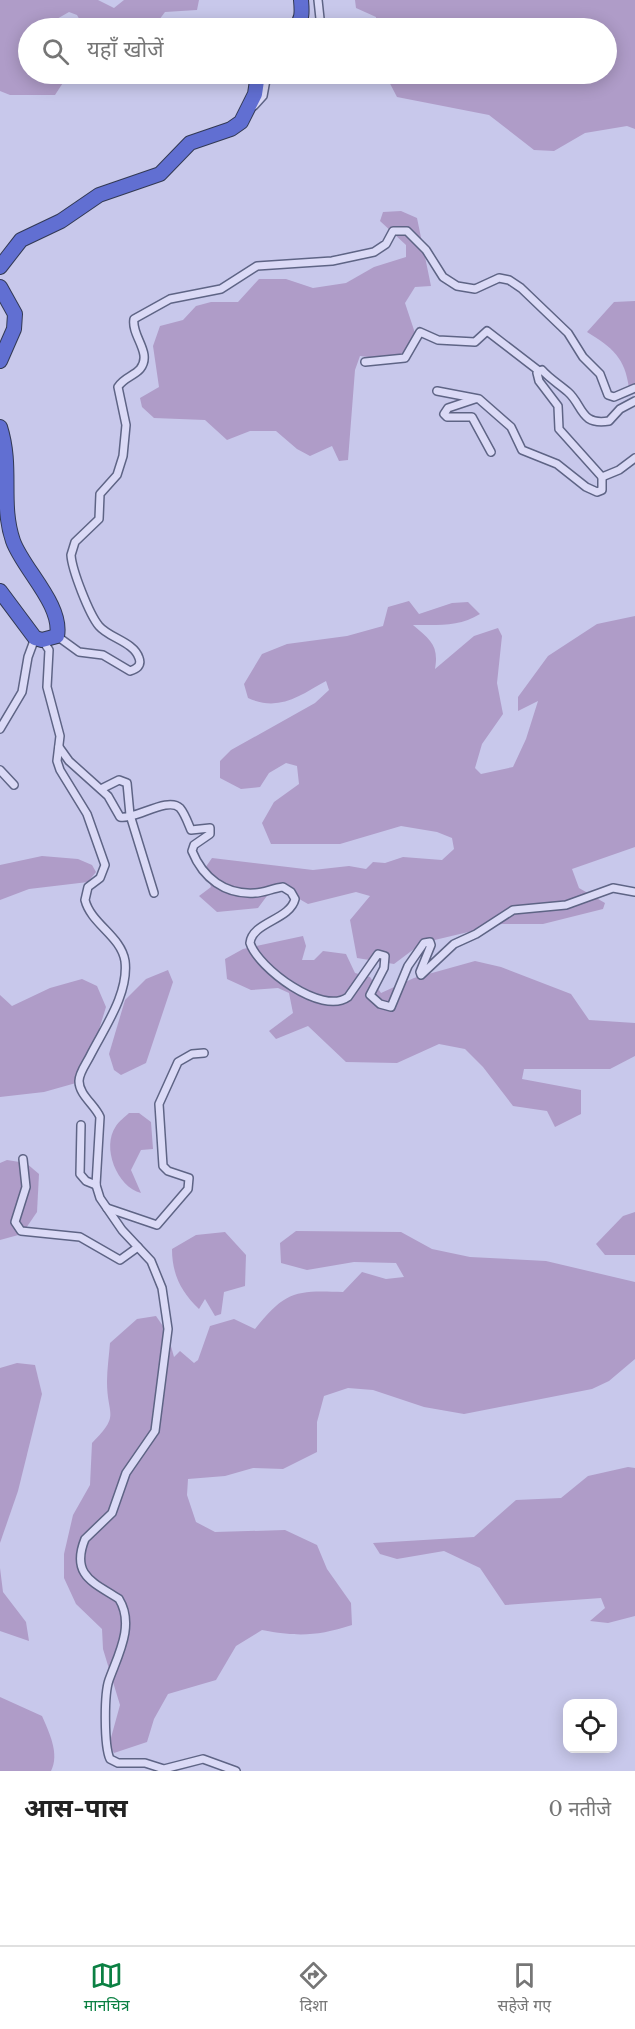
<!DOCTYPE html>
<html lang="hi">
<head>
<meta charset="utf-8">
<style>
	:root { --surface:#fff; --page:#f6f6f6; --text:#222; --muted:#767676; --line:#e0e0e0; --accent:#0b8043 }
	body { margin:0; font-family:"Libre Baskerville","Noto Sans Devanagari",serif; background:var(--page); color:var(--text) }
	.controls { position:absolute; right:18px; bottom:18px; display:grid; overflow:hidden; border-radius:12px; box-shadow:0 3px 15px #0003 }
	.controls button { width:54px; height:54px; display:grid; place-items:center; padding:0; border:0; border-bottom:2px solid var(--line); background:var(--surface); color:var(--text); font:30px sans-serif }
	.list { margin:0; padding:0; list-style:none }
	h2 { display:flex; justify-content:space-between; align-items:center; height:78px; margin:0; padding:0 24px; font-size:26px }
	h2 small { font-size:20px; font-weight:400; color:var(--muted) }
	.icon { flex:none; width:33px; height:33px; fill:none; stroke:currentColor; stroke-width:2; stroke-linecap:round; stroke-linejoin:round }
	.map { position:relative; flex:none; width:635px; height:1771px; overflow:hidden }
	.search { position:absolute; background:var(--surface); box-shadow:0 3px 15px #0003; left:18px; right:18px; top:18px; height:66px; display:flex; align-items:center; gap:15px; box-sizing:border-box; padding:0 21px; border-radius:33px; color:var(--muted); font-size:22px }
	.sheet { height:174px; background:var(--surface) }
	nav { display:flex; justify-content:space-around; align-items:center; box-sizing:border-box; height:84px; border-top:2px solid var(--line); background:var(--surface); font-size:16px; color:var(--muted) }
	nav a { display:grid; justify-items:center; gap:3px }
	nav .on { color:var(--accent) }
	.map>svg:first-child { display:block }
	.green { fill:#af9cc8 }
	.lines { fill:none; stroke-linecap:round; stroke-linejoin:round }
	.street-casing { stroke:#5e6485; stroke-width:10 }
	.highway-casing { stroke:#323953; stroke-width:16 }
	.street { stroke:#dbdaf6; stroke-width:7 }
	.highway { stroke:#616fd2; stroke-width:14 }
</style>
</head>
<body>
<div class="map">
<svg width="635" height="1771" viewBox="0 0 635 1771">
	<rect width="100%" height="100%" fill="#c8c8eb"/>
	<!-- green -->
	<g class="green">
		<polygon points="0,0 98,0 114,8 124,0 199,0 197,10 165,12 153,28 79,28 82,24 77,15 69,12 48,24 50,28 28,28 28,74 68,75 55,95 10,95 0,91"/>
		<polygon points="355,0 635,0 635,129 627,126 585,133 554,151 534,150 489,115 397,97 385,74 606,74 606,28 376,28 376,17 356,8"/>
		<polygon points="401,211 417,218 431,286 415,287 405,303 416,336 410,348 392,360 360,356 355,370 348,460 339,461 332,446 310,456 297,449 276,431 250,431 227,440 205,420 154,418 142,407 140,398 159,387 153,346 160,326 183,320 196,306 211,302 238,302 259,279 286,279 313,288 346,283 374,267 406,257 406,245 380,221 383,212"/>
		<path d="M 635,301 L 635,389 L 629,388 C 625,358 613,348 587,332 L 614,302 Z"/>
		<path d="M 409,601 L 419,614 L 452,603 L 468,602 L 480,614 C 459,627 437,625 413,625 C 431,640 439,646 435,669 L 474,636 L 498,628 L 502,636 L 497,683 L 503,714 L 482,744 L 475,768 L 481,774 L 513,767 L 526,739 L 538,701 L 518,711 L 518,697 L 548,656 L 597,624 L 635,616 L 635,847 L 572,869 L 579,888 L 605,903 L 603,909 L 543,924 L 502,924 L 422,943 L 394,964 L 357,958 L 350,920 L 370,896 L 356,892 L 308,904 L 275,885 L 258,908 L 217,912 L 199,896 L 211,887 L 205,868 L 212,858 L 313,870 L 349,866 L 366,869 L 373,862 L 385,863 L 403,857 L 442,860 L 454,849 L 452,838 L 437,832 L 401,826 L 340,844 L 271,844 L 262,823 L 274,802 L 299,784 L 297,766 L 286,763 L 269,773 L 260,787 L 241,789 L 220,778 L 220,761 L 231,750 L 315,703 L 329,690 L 326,681 C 299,696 279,712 248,698 L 244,684 L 262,654 L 287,644 L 347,636 L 383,626 L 388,607 Z"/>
		<polygon points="42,856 78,859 92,865 96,872 88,882 29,889 0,900 0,865"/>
		<polygon points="303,936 306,946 302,960 314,960 323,951 346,954 355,973 370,977 381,993 414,978 475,961 501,967 571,994 589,1020 635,1023 635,1056 610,1069 524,1069 522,1079 581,1090 581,1114 555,1127 547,1111 513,1106 483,1067 465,1049 439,1044 397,1063 346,1062 308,1026 276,1039 269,1031 293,1013 289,993 278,988 251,990 227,979 225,959 243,949"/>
		<polygon points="168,970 173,982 146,1063 121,1075 114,1070 109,1054 125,1000 146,979"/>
		<polygon points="82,979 97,986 106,1007 83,1081 44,1092 0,1097 0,995 12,1006 50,988"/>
		<path d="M 129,1113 L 139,1113 L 151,1122 L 153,1149 L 141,1150 L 131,1170 L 141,1193 C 117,1187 101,1147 116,1126 C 119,1121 125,1117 129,1113 Z"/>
		<polygon points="7,1160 26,1163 39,1174 37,1212 22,1234 0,1240 0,1163"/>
		<polygon points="635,1212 635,1255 605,1255 596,1244 623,1216"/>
		<path d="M 296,1231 L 401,1232 L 432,1249 L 470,1257 L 546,1261 L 635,1282 L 635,1359 L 609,1381 L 592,1389 L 464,1414 L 424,1407 L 373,1390 L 348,1388 L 324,1396 L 317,1422 L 317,1452 L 283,1469 L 253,1468 L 225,1476 L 188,1479 L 187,1495 L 196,1522 L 215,1532 L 285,1530 L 317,1545 L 327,1569 L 351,1603 L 352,1625 C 317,1636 299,1637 262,1630 L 236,1646 L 216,1680 L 168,1694 L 154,1719 L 147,1742 L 114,1753 L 109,1745 L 120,1705 L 103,1649 L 102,1629 L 76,1604 L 64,1578 L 64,1554 L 73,1515 L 90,1485 L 92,1443 C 121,1414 107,1416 107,1382 C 107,1369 109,1356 110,1343 L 137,1319 L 156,1316 L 167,1332 L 174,1357 L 180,1351 L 194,1363 L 198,1360 L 210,1326 L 234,1319 L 255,1329 C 285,1291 296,1290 343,1292 L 362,1272 L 386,1279 L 404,1277 L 396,1263 L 354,1262 L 307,1270 L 281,1263 L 280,1243 Z"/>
		<path d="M 225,1232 L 246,1255 L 245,1286 L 224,1292 L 221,1314 L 215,1316 L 205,1299 L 199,1309 C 181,1292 172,1274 172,1249 L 196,1235 Z"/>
		<polygon points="17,1363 35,1365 42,1394 18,1491 0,1543 0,1368"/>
		<polygon points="628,1467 635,1468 635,1616 608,1623 590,1621 605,1608 601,1598 505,1605 480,1568 444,1551 397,1559 380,1554 373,1543 474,1537 516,1500 561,1498 588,1476"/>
		<polygon points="0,1568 3,1592 26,1622 29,1641 0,1631"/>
		<path d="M 0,1697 L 42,1716 C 49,1732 60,1754 51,1771 L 0,1771 Z"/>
	</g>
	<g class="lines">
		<!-- street casing -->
		<g class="street-casing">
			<g id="street">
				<polyline points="318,0 321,28"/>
				<polyline points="254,106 263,96 267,74"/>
				<polyline points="365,362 405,358 420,332 438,340 475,342 487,331 539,371"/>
				<polyline points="437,391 479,399 511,427 522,450 557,464 586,487 597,492 602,490 602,477"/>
				<polyline points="475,399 448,408 444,414 447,417 472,417 491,452"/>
				<path d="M 635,401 L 620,409 L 609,421 C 580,426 583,405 568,392 C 559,384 550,379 542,370 L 537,373 L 539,381 L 558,406 L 559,429 L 602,477 L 619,470 L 635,458"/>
				<path d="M 57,636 L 79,652 L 103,655 L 130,671 C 136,669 142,666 139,658 C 134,642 109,638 99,626 C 89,614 72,570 71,555 L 75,542 L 99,519 L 100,494 L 117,475 L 123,456 L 126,425 L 118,387 C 123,378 134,376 140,369 C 153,353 131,336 134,319 L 170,299 L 221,289 L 257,266 L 332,261 L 374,252 L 386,244 L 393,231 L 407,231 L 426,250 L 443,277 L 457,286 L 475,289 L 499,278 L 509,280 L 521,288 L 568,333 L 583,357 L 600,374 L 608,395 L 614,397 L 635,388"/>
				<path d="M 43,641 L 49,650 L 47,687 L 60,736 L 57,761 L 60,770 L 87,814 L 105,865 L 100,878 L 88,887 L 85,900 C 91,924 121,936 125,961 C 129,994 104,1028 90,1056 C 86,1064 79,1073 79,1081 C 79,1095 95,1105 100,1117 L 96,1185 L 100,1198 L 122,1230 L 151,1261 L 162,1288 L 168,1329 L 155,1431 L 126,1473 L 112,1513 L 85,1539 C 70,1576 95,1583 119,1599 C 135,1625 118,1655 109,1680 C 104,1694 104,1746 110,1759 L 118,1763 L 145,1763 L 164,1769 L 203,1759 L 236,1771"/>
				<polyline points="0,729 22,692 28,657 35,638"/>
				<path d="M 59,747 L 69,761 L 108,796 L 120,817 C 135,820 168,796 180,808 C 185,814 188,823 191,830 L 210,828 L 210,834 L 194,845 L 192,851 C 203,878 225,895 255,893 C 264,893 273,888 283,887 L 291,892 L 295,899 C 290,920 252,922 250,943 C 258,968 322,1016 348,997 L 378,954 L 385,956 L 384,968 L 370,995 L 380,1004 L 391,1007 L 408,966 L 424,943 L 430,942 L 431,945 L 420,972 L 421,975 L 454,944 L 476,934 L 513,910 L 566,905 L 613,888 L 635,892"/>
				<polyline points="0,770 14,785"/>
				<polyline points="101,789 119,780 127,783 130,815 154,893"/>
				<polyline points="81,1125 80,1174 86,1181 96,1185"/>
				<polyline points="23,1159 26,1187 15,1222 21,1231 80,1237 120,1260 138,1247"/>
				<polyline points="107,1208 157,1225 188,1189 189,1178 168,1171 163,1166 159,1104 178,1062 192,1054 204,1053"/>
			</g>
		</g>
		<!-- highway casing -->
		<g class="highway-casing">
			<g id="highway">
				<path d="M 294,28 C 303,21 302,11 301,0"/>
				<polyline points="0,267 21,240 61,221 99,195 160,174 190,143 231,129 241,122 255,94 258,74"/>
				<polyline points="0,287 15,314 14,329 0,361"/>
				<path d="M 0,427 C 13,468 0,503 13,541 C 23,569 63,605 57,636 L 42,640 L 35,638 L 0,591"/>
			</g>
		</g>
		<!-- street -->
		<use href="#street" class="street"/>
		<!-- highway -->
		<use href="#highway" class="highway"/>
	</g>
</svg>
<div class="controls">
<button><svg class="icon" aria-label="locate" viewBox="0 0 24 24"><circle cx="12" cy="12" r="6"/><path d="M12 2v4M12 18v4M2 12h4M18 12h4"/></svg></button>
</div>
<div class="search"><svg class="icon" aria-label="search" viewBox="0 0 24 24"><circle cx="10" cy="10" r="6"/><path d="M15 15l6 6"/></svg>यहाँ खोजें</div>
</div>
<section class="sheet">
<h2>आस-पास<small>0 नतीजे</small></h2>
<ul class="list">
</ul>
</section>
<nav>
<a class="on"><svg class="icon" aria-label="map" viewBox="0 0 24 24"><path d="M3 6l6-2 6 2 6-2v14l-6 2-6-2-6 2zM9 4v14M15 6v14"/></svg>मानचित्र</a>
<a><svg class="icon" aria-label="directions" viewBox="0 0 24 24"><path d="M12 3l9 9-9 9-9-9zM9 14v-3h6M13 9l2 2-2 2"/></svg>दिशा</a>
<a><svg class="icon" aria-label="saved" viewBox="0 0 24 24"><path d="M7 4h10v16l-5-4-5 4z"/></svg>सहेजे गए</a>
</nav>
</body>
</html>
